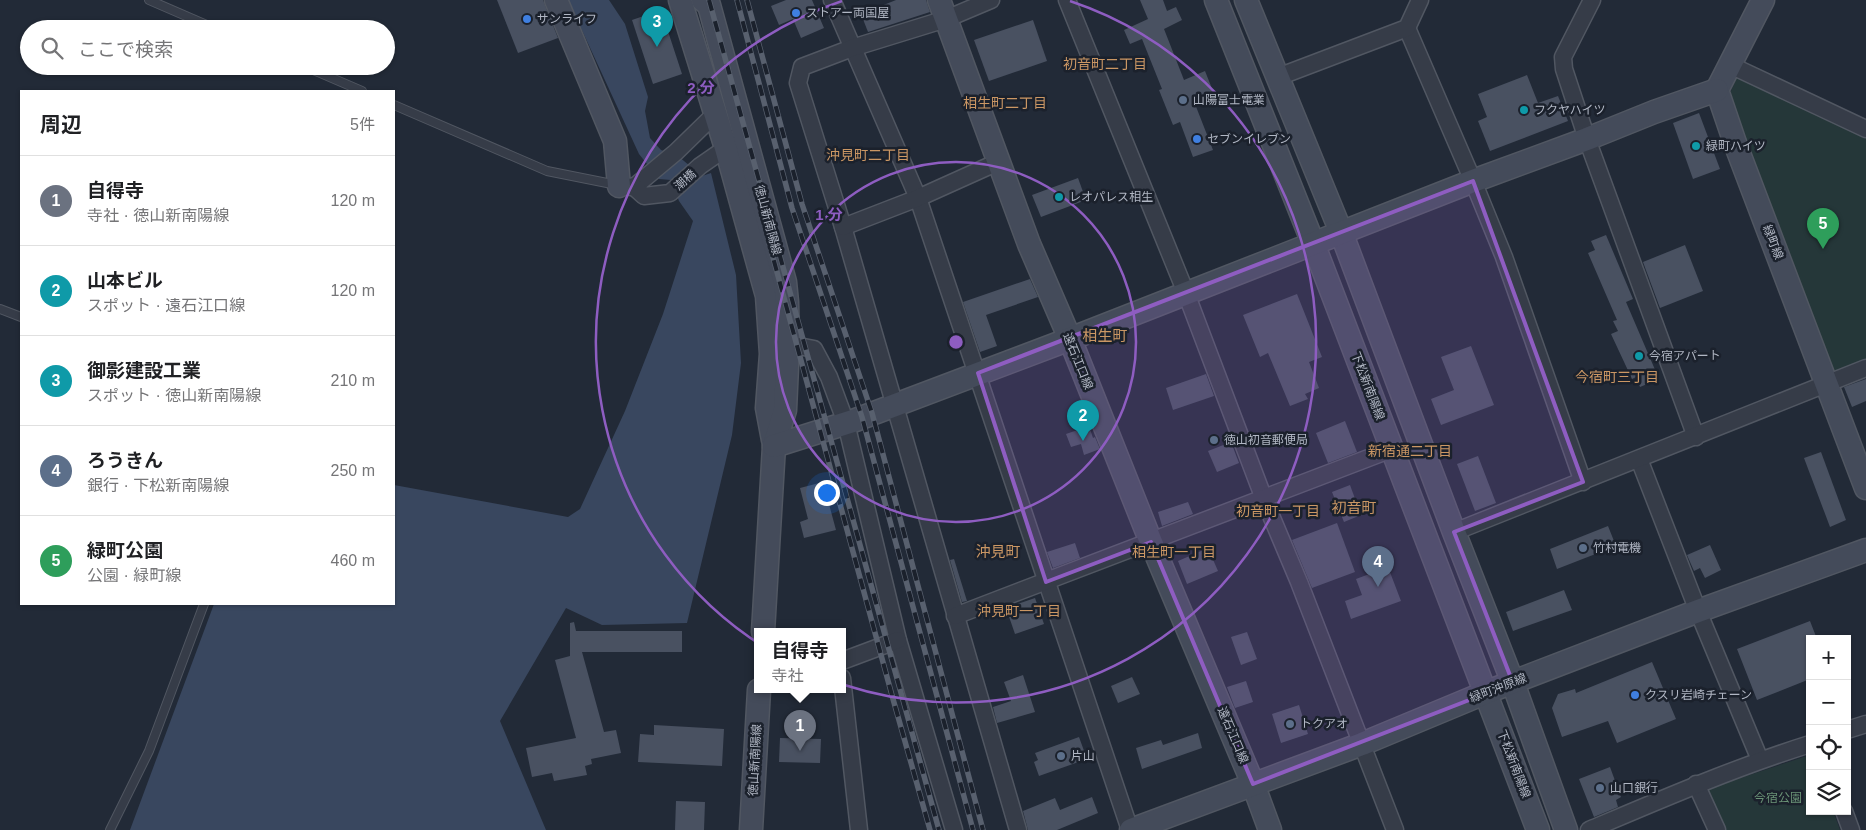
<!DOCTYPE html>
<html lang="ja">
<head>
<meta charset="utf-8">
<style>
  body { margin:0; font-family:Arial,"Noto Sans JP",sans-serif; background:#f2f2f2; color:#202124 }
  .controls { position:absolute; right:15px; bottom:15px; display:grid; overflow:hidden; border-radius:0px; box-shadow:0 1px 4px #0004 }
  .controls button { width:45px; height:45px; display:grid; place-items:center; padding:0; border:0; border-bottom:1px solid #e0e0e0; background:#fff; color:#202124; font:25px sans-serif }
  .you { position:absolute; left:826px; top:492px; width:18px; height:18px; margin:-12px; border:4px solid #fff; border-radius:50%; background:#1a73e8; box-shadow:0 0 0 8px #1a73e833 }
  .badge { display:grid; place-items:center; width:32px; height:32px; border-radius:50%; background:#d93025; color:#fff; font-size:16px; font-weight:700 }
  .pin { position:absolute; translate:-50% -41px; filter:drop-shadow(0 1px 2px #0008) }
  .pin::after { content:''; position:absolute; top:26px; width:18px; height:15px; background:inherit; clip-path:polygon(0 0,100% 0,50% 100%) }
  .popup { position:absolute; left:754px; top:628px; width:92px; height:65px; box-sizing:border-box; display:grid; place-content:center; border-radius:0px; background:#fff; filter:drop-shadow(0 1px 4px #0005); font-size:16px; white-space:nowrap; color:#757577 }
  .popup b { font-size:19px; color:#202124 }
  .popup::after { content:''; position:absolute; left:50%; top:100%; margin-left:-10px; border:10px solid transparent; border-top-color:#fff }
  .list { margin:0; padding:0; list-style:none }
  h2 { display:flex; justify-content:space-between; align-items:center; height:65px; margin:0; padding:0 20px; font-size:21px }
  h2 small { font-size:16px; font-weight:400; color:#757577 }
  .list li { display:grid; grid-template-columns:32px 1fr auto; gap:15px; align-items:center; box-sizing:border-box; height:90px; padding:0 20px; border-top:1px solid #e0e0e0 }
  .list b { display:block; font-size:19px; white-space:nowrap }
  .list p { margin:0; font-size:16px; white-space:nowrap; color:#757577 }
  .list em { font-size:16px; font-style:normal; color:#757577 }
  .icon { flex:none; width:28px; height:28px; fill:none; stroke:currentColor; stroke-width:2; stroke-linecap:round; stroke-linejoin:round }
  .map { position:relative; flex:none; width:1866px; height:830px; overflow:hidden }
  .search { position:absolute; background:#fff; box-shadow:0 1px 4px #0004; left:20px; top:20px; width:375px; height:55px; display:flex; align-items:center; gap:12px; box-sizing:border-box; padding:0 18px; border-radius:28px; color:#757577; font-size:19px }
  .panel { position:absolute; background:#fff; box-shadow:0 1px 4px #0004; left:20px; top:90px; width:375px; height:515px; border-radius:0px }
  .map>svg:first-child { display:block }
</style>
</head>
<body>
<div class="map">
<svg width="1866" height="830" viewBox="0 0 1866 830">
  <rect width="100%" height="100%" fill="#222a37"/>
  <!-- green -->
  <g fill="#253739">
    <polygon points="1738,75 1866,138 1866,361 1828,384 1729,109 1730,93"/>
    <polygon points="1810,755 1810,811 1833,811 1840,830 1725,830 1707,789"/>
  </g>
  <!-- water -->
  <polygon fill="#39475f" points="568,0 609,0 625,24 648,97 645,111 650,138 661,150 678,156 702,176 711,173 736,275 741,363 732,435 687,623 602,625 566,608 500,721 546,830 130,830 214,604 394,604 394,485 568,517 580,509 625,411 663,314 693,221 679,201 671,180 659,179 639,154"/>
  <!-- building -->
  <g fill="#495161">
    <polygon points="497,0 543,0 558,38 518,53"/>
    <polygon points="786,0 812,0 824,28 801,38 793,19 779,25 771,6"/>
    <polygon points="896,0 926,0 930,12 868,32 861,14"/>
    <polygon points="1140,0 1163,0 1167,11 1176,7 1182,20 1164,29 1184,80 1205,71 1215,96 1195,104 1213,150 1193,157 1180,122 1173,125 1159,90 1162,89 1142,39 1130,44 1124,30 1148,19"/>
    <polygon points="661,10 682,74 653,84 632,20"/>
    <polygon points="1033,20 1047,61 989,81 974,40"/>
    <polygon points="1527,75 1538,103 1558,96 1568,121 1490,151 1478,121 1487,117 1478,94"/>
    <polygon points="1699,113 1720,169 1693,179 1673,123"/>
    <polygon points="1078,178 1086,200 1041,217 1032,195"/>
    <polygon points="1606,235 1633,299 1626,302 1659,379 1640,387 1636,377 1632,379 1611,334 1618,331 1613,321 1617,320 1588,253 1595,250 1591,241"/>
    <polygon points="1685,245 1703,291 1660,308 1643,262"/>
    <polygon points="1030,279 1038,297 986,315 997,346 980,352 963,302"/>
    <polygon points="1297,294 1322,357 1309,362 1319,388 1305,394 1308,399 1290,406 1268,353 1260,357 1243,315"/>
    <polygon points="1471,346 1494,405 1441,425 1431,399 1454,390 1441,357"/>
    <polygon points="1206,374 1214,396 1173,410 1166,388"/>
    <polygon points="1866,379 1866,401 1852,407 1844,387"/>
    <polygon points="1345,421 1357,452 1328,463 1316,433"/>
    <polygon points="1089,426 1093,438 1095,437 1100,449 1084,455 1081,444 1071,447 1066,434"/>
    <polygon points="1231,442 1239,463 1217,472 1208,451"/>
    <polygon points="1821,452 1846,520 1830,527 1804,458"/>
    <polygon points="1478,456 1496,503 1475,511 1457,464"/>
    <polygon points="823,482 836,530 804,538 800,522 808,519 800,488"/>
    <polygon points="1350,485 1361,515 1344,522 1332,492"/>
    <polygon points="1188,502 1193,514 1162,526 1158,512"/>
    <polygon points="1337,523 1355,572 1312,588 1292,540"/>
    <polygon points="1608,526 1616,546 1557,569 1550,549"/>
    <polygon points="1075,543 1080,558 1053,568 1047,552"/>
    <polygon points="1710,545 1721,570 1705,578 1700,568 1694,571 1687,555"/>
    <polygon points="1208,548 1218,571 1187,584 1178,561"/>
    <polygon points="954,559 967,601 962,602 950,560"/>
    <polygon points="1388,567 1401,601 1351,619 1345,601 1362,595 1356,579"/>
    <polygon points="1564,590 1572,610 1513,631 1506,612"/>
    <polygon points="1035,598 1044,624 1015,634 1006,608"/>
    <polygon points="1810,621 1817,639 1810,639 1810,679 1757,700 1737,649"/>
    <polygon points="574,622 576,631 682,631 682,652 582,652 604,732 616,730 621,753 591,759 592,764 585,766 587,775 554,781 552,773 532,777 526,748 576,738 555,660 570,656 570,623"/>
    <polygon points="1247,632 1257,659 1241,665 1231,637"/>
    <polygon points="1652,662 1676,719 1617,743 1608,721 1562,737 1552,708 1558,694 1575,689 1576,693"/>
    <polygon points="1023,675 1035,712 997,723 993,707 1011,701 1004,682"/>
    <polygon points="1132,677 1140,694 1118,703 1111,686"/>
    <polygon points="1246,681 1253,702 1235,708 1227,687"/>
    <polygon points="1299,705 1308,734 1281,743 1272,714"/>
    <polygon points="654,725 724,729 722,766 638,762 640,734 654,735"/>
    <polygon points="1198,733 1202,748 1142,769 1136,748 1161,740 1163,745"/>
    <polygon points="1079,737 1087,759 1039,776 1034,762 1038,760 1035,753"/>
    <polygon points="780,738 821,739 820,763 779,762"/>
    <polygon points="1610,767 1621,797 1616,800 1618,807 1594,817 1579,779"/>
    <polygon points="1092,797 1098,813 1057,830 1028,830 1023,811 1055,798 1060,810"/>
    <polygon points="676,801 705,802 704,830 675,830"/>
  </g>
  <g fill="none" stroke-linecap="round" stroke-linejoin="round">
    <!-- lane casing -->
    <g stroke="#515762" stroke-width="10">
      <g id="lane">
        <polyline points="149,0 216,29"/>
        <polyline points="304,66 362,91"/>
        <polyline points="394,105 547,171 617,185"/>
        <polyline points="0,309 21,317"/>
        <polyline points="110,830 149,751 204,604"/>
      </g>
    </g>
    <!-- street casing -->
    <g stroke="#515762" stroke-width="19">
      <g id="street">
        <polyline points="832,0 918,198 1130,830"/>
        <polyline points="991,0 946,19 852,48 802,67 798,83 843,227 1018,830"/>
        <polyline points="1067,0 1186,293 1264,499 1299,582 1395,830"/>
        <polyline points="1592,0 1563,57 1564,69 1587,139 1696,437"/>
        <polyline points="1407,28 1473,181 1504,257 1583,482"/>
        <polyline points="1730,65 1866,129"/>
        <polyline points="1278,77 1407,28 1420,0"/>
        <polyline points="619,186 634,187 676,152 715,114"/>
        <polyline points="634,187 644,196 670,193 700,166 726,148"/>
        <polyline points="843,227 918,198 998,162"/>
        <polyline points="788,344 814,349 829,377 846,423 898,640 954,830"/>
        <polyline points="1639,459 1698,611 1760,760"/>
        <polyline points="1454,532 1866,368"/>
        <polyline points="955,616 1392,449"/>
        <polyline points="842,661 898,640"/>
        <polyline points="842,678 859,830"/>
        <polyline points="1847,730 1866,724"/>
        <polyline points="1696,784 1717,830"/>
        <polyline points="1844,811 1851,830"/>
        <path d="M1589 830C1662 799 1734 768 1810 744"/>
      </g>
    </g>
    <!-- secondary casing -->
    <g stroke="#515762" stroke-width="25">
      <g id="secondary">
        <polyline points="556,0 615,141 619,186"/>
        <polyline points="680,0 726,148 767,296 771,354 767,408 773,440"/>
        <polyline points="703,0 709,5 785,282 787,302 788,344 785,410 774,446 763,632"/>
        <polyline points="939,0 1029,244 1070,339 1151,542 1253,784 1270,830"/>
        <polyline points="1216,0 1313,243 1538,830"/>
        <polyline points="1246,0 1341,232 1454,532 1513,683 1566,830"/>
        <polyline points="1763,0 1717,90 1735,143 1866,488"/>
        <polyline points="774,446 853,421 1070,339 1473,181 1587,139 1654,112 1717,90"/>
        <polyline points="751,830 759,690"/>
        <polyline points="1131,830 1362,744 1487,692 1698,611 1866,550"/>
      </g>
    </g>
    <!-- lane -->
    <use href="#lane" stroke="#363c48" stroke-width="8"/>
    <!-- street -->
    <use href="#street" stroke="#363c48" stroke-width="16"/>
    <!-- secondary -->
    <use href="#secondary" stroke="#444b5a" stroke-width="22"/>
    <!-- rail casing -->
    <g stroke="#58606e" stroke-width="5.5">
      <g id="rail">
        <polyline points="709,0 939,830"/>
        <polyline points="737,0 792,208 862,417 973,830"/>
        <polyline points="747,0 802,204 872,413 983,830"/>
        <polyline points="768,239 893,699 930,830"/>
      </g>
    </g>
    <!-- rail -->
    <use href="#rail" stroke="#1b212c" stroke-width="4" stroke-dasharray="11" stroke-linecap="butt"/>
  </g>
  <!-- marked area -->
  <path fill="#8e5dc1" fill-opacity="0.2" stroke="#8e5dc1" stroke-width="4" stroke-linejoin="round" d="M1473 181 1583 482 1454 532 1513 683 1253 784 1151 542 1046 582 978 373Z"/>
  <!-- distance rings -->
  <g fill="none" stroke="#8e5dc1" stroke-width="2.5">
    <circle cx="956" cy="342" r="180"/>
    <path d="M1070 1A360 360 0 1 1 842 1"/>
  </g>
  <!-- markers -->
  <g fill="#3f7fe0" stroke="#1b212c" stroke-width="2">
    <circle cx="796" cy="13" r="5"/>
    <circle cx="527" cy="19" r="5"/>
    <circle cx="1197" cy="139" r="5"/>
    <circle cx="1635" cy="695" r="5"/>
  </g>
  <g fill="#5c6f8a" stroke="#1b212c" stroke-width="2">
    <circle cx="1183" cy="100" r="5"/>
    <circle cx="1214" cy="440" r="5"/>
    <circle cx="1583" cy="548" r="5"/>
    <circle cx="1290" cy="724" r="5"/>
    <circle cx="1061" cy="756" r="5"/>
    <circle cx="1600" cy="788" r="5"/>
  </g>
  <g fill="#0f9aa8" stroke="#1b212c" stroke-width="2">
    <circle cx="1524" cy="110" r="5"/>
    <circle cx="1696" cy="146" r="5"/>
    <circle cx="1059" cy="197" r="5"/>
    <circle cx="1639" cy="356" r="5"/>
  </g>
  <g text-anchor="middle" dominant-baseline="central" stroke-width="5" stroke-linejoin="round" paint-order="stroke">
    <!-- poi labels -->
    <g font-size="12" fill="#b1b7c4" stroke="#1b212c" text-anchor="start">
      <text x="806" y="13">ストアー両国屋</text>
      <text x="537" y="19">サンライフ</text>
      <text x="1193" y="100">山陽富士電業</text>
      <text x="1534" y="110">フクヤハイツ</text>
      <text x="1207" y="139">セブンイレブン</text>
      <text x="1706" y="146">緑町ハイツ</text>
      <text x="1069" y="197">レオパレス相生</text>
      <text x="1649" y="356">今宿アパート</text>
      <text x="1224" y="440">徳山初音郵便局</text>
      <text x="1593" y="548">竹村電機</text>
      <text x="1645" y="695">クスリ岩崎チェーン</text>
      <text x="1300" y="724">トクアオ</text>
      <text x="1071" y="756">片山</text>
      <text x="1610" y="788">山口銀行</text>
    </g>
    <!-- street labels -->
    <g font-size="12" fill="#b1b7c4" stroke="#1b212c">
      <text transform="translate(685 180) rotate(-42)">潮橋</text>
      <text transform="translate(768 220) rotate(75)">徳山新南陽線</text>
      <text transform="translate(1773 242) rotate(69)">緑町線</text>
      <text transform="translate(1078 361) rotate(68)">遠石江口線</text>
      <text transform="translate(1368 386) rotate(69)">下松新南陽線</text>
      <text transform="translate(1498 688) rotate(-21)">緑町沖原線</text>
      <text transform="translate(1233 735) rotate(67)">遠石江口線</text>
      <text transform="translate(755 760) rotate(-87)">徳山新南陽線</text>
      <text transform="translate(1514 764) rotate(69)">下松新南陽線</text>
    </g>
    <!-- park labels -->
    <g font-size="12" fill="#6a9376" stroke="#1b212c">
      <text x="1778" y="798">今宿公園</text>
    </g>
    <!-- neighbourhood labels -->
    <g font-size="14" fill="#cb9764" stroke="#1b212c">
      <text x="1105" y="64">初音町二丁目</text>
      <text x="1005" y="103">相生町二丁目</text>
      <text x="868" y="155">沖見町二丁目</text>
      <text x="1617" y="377">今宿町三丁目</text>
      <text x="1410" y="451">新宿通二丁目</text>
      <text x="1278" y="511">初音町一丁目</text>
      <text x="1174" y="552">相生町一丁目</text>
      <text x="1019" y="611">沖見町一丁目</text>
    </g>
    <!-- quarter labels -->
    <g font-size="15" fill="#cb9764" stroke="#1b212c">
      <text x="1105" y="335">相生町</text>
      <text x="1354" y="507">初音町</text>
      <text x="998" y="551">沖見町</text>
    </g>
  </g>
  <circle cx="956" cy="342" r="8" fill="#8e5dc1" stroke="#1b212c" stroke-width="2.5"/>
  <g font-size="15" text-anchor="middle" font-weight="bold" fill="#8e5dc1" stroke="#1b212c" stroke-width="5" stroke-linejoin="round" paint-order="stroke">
    <text x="701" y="93">2 分</text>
    <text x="829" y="220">1 分</text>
  </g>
</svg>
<div class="controls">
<button>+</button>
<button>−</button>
<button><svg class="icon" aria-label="locate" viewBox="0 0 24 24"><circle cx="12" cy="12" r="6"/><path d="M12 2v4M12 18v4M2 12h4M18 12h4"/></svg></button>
<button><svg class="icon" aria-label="layers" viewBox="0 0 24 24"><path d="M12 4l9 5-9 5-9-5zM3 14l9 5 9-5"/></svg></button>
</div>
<div class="you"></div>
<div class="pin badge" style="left:800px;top:751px;background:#6b7280">1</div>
<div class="popup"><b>自得寺</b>寺社</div>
<div class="pin badge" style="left:1083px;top:441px;background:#0f9aa8">2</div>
<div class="pin badge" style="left:657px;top:47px;background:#0f9aa8">3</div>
<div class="pin badge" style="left:1378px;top:587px;background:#5c6f8a">4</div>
<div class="pin badge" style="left:1823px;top:249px;background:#2e9e5b">5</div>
<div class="search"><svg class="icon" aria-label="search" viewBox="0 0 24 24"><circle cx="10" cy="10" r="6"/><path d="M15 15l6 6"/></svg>ここで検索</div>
<section class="panel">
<h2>周辺<small>5件</small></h2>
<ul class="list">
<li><span class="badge" style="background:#6b7280">1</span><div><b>自得寺</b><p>寺社 · 徳山新南陽線</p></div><em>120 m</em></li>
<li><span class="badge" style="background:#0f9aa8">2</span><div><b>山本ビル</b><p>スポット · 遠石江口線</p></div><em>120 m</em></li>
<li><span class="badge" style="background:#0f9aa8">3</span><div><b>御影建設工業</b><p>スポット · 徳山新南陽線</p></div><em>210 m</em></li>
<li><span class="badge" style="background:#5c6f8a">4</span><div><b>ろうきん</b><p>銀行 · 下松新南陽線</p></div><em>250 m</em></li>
<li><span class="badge" style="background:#2e9e5b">5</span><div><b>緑町公園</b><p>公園 · 緑町線</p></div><em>460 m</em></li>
</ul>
</section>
</div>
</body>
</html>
